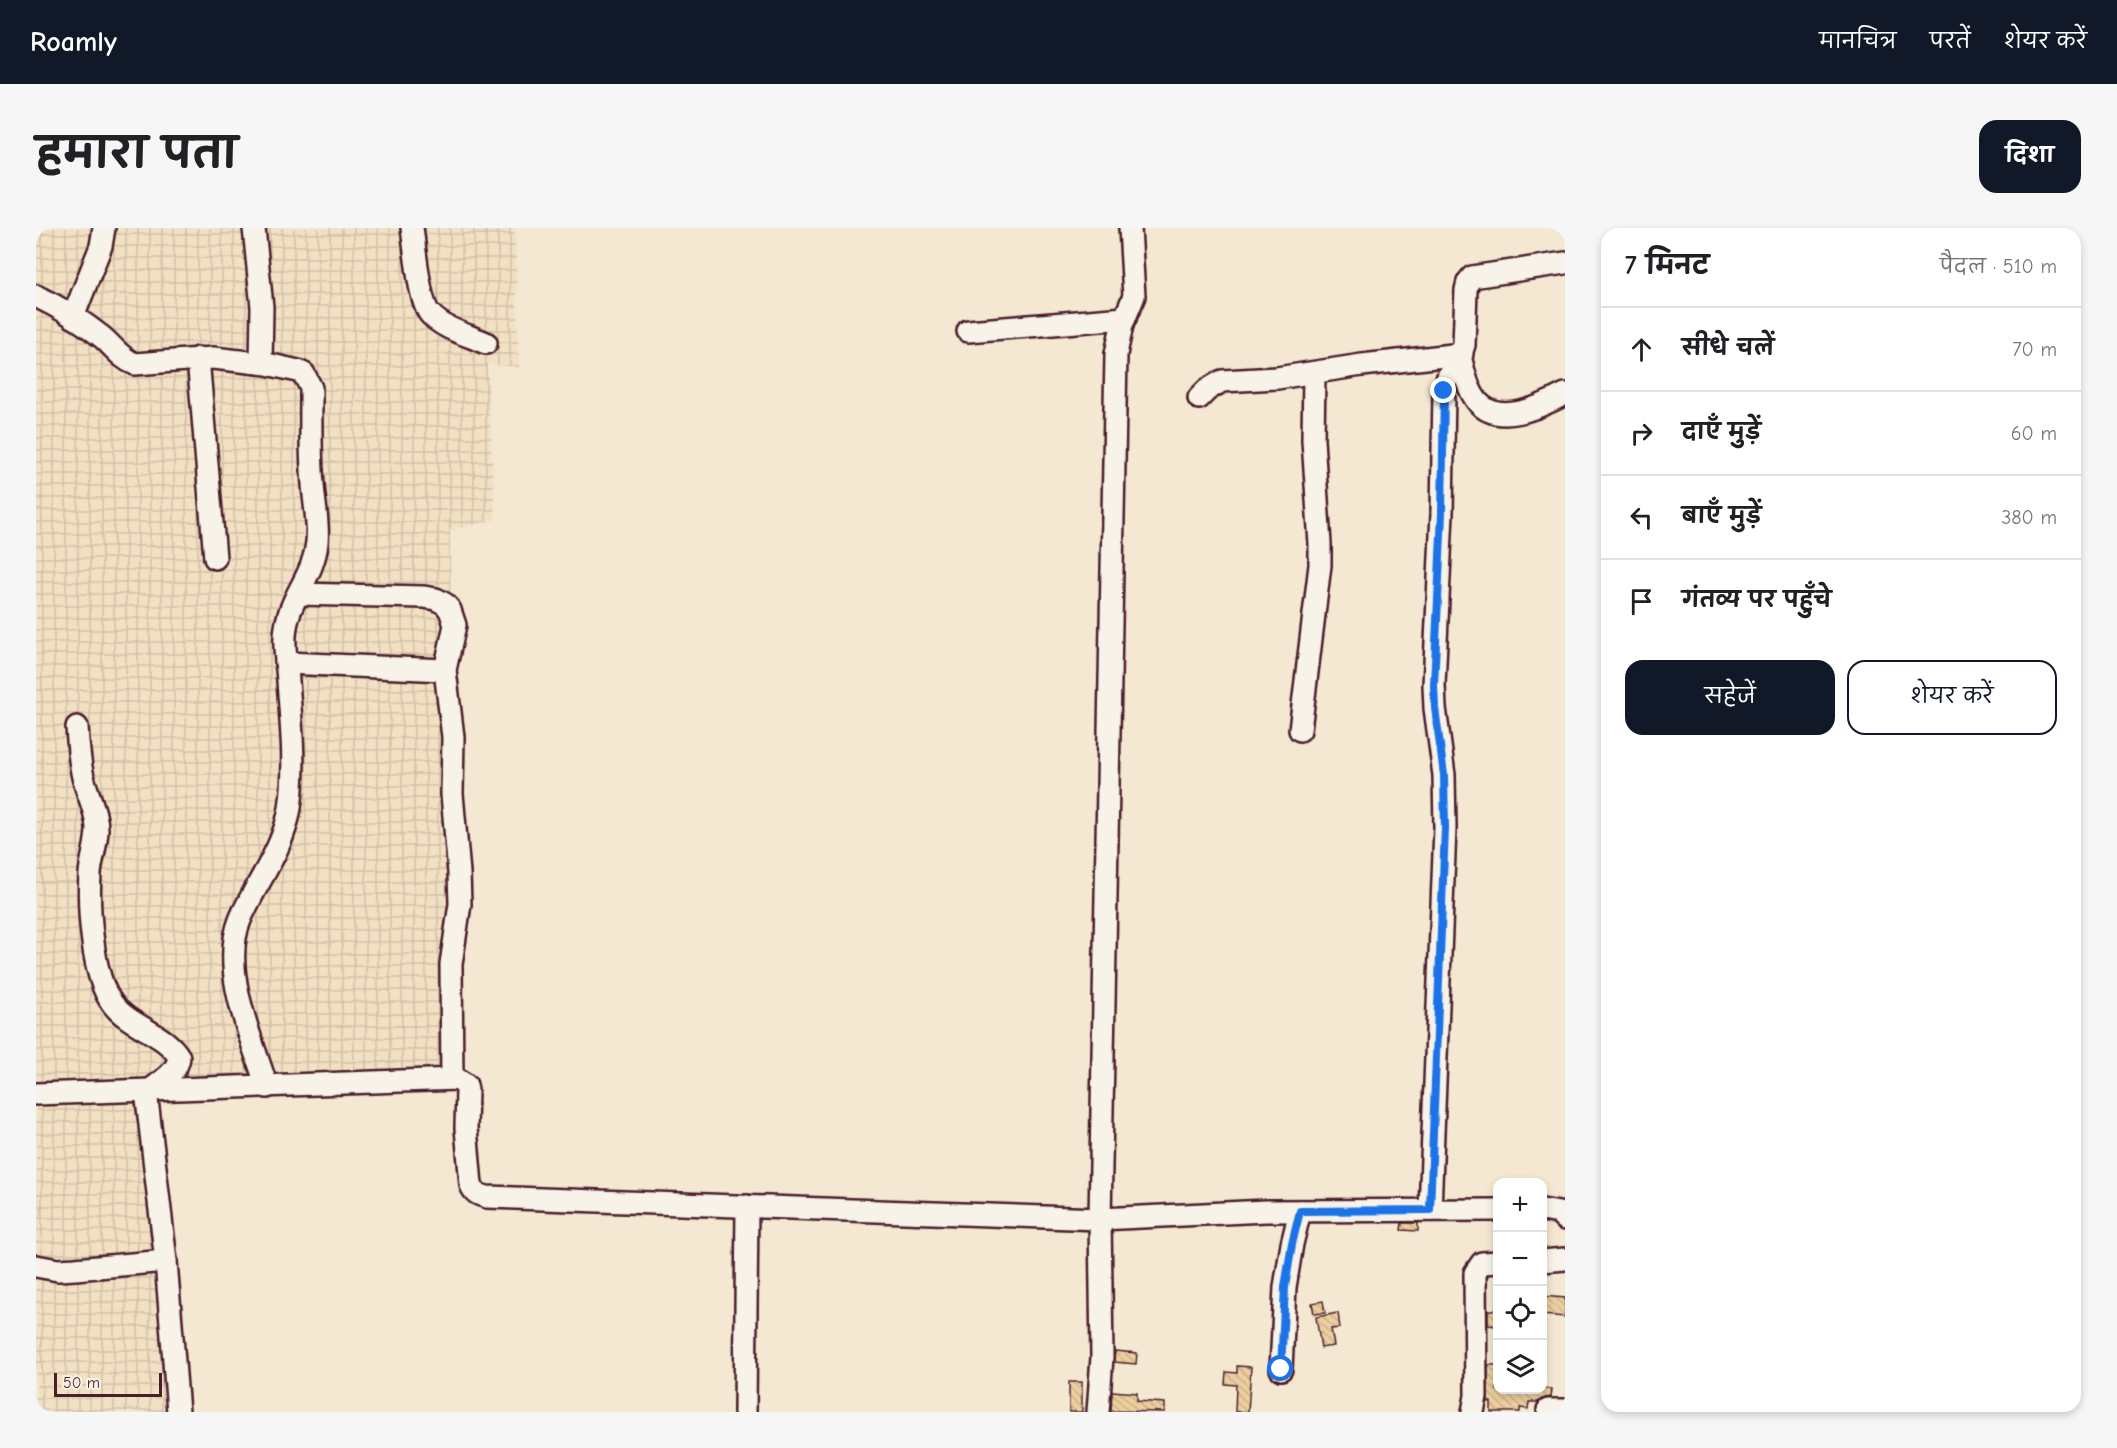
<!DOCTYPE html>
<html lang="hi">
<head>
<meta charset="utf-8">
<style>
  body { margin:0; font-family:"Comic Neue","Playpen Sans Deva",sans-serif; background:#f6f6f6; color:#202124 }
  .controls { position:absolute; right:18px; bottom:18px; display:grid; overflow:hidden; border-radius:12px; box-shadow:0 3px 9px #0003 }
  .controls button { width:54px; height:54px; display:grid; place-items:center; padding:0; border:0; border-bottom:2px solid #e0e0e0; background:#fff; color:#202124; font:30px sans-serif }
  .scale { position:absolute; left:18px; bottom:15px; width:108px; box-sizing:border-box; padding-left:6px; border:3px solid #4a1f2b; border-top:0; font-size:16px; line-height:21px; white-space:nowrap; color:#4a1f2b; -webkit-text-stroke:4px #f7f3e8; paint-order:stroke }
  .stop { position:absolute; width:18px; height:18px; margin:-14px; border:4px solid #1a73e8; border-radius:50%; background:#fff }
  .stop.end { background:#1a73e8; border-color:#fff; box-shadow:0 2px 6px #0008 }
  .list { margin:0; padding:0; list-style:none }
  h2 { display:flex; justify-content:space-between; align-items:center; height:78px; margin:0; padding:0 24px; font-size:26px }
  h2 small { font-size:20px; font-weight:400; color:#757577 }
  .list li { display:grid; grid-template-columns:39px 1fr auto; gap:18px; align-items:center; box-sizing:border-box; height:84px; padding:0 24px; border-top:2px solid #e0e0e0 }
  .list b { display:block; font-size:22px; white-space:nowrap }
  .list em { font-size:20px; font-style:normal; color:#757577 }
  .actions { display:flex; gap:12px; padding:18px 24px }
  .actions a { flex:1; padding:14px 0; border:2px solid #111827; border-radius:18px; text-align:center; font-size:21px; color:#111827 }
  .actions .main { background:#111827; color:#fff }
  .icon { flex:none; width:33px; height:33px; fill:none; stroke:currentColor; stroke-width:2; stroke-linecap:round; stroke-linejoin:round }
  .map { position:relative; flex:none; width:1529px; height:1184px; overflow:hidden; border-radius:18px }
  header { display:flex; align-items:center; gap:36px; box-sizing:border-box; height:84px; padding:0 30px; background:#111827; color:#fff }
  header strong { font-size:28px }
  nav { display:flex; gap:33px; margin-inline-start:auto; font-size:21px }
  .intro { display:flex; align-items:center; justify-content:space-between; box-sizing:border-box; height:144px; padding:0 36px }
  h1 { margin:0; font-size:42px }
  .button { padding:15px 27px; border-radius:18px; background:#111827; color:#fff; font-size:21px; font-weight:700 }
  main { display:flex; gap:36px; padding:0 36px }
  aside { flex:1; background:#fff; border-radius:18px; box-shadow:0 3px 9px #0003 }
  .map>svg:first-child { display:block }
</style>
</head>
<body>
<header>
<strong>Roamly</strong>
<nav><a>मानचित्र</a><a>परतें</a><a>शेयर करें</a></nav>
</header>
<div class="intro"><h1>हमारा पता</h1><a class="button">दिशा</a></div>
<main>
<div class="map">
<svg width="1529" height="1184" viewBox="0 0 1529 1184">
  <defs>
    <pattern id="industrial-grid" width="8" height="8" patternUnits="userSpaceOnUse" patternTransform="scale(1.5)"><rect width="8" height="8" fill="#f2e0c3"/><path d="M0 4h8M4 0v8" fill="none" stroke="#d1c0a8"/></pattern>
    <pattern id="building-back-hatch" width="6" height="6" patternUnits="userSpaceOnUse" patternTransform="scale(1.5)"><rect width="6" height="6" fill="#eccf9f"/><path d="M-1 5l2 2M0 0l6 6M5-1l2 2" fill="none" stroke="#ccb189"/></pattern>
  </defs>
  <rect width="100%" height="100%" fill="#f4e8d2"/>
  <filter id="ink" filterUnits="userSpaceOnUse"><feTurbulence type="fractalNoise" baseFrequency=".0167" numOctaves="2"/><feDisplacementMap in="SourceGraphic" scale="12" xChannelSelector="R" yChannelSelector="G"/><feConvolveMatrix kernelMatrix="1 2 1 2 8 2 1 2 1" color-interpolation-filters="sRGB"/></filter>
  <g filter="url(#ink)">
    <!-- industrial -->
    <polygon fill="url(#industrial-grid)" points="0,0 479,0 483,139 451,136 459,292 414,302 418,854 123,865 146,1184 0,1184"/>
    <!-- building -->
    <g fill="url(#building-back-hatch)" stroke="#4a1f2b" stroke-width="1.5">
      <polygon points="1366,995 1382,995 1382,1003 1365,1002"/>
      <polygon points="1506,1068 1529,1070 1529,1089 1506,1087"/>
      <polygon points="1287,1073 1289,1085 1278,1086 1276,1075"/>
      <polygon points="1452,1082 1461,1082 1461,1098 1452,1097"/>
      <polygon points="1302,1085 1304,1100 1295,1101 1298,1118 1285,1120 1280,1089"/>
      <polygon points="1079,1123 1101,1125 1100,1136 1078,1134"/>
      <polygon points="1452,1137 1461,1137 1461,1162 1485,1163 1485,1161 1516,1161 1515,1169 1506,1171 1502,1174 1493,1174 1492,1181 1484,1180 1484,1184 1455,1184 1455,1174 1452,1174"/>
      <polygon points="1201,1138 1215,1139 1212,1184 1199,1184 1200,1157 1189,1156 1190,1144 1201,1145"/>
      <rect x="1033" y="1154" width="13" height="30"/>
      <polygon points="1076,1163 1101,1165 1101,1173 1129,1175 1129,1184 1075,1183"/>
    </g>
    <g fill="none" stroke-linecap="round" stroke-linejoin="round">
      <!-- minor casing -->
      <g stroke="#4a1f2b" stroke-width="26">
        <g id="minor">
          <polyline points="218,0 226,79 225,135"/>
          <path d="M376 0C379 19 383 76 395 87 408 101 432 107 450 115"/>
          <path d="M0 68C23 79 46 93 66 109 77 118 85 131 99 136L177 130 231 136 262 143 268 146 275 160C275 192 274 224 277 256 278 275 283 295 281 314 278 350 251 370 249 408 248 423 251 438 252 453 255 494 260 539 254 580 247 623 220 654 204 692 184 742 216 811 231 859"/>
          <polyline points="37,89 65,18 68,0"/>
          <polyline points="932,103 1089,90"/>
          <path d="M1424 128C1428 143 1431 160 1441 173 1462 200 1506 178 1529 166"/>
          <polyline points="162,130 179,330"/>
          <polyline points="1163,170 1171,162 1186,153 1241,150 1326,137 1426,126"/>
          <polyline points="262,366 388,369 400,371 409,376 414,382 419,397 409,442 417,509 416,566 423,645 424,676 415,736 416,851"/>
          <polyline points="250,435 409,442"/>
          <path d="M41 499C42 516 43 532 47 549 51 566 61 583 61 601 61 616 55 632 54 646 52 679 56 748 76 775 93 799 128 804 143 829 142 844 124 854 113 863"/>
          <polyline points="1264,502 1284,337 1284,316 1277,212 1278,145"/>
          <polyline points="110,863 130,1033 142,1184"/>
          <path d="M0 866 421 851 430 857 431 862 430 900 435 957C438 965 443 967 451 969L1064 991 1230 983 1462 982"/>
          <path d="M1394 982 1409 600 1408 547 1399 480 1398 457 1406 285 1408 163C1411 141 1423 135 1428 117L1430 62 1432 54 1436 49 1529 35"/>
          <polyline points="1506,982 1523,985 1529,991"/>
          <polyline points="1506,1033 1529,1031"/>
          <polyline points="0,1038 22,1042 39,1041 130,1033"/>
          <polyline points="1245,1141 1249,1059 1256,1016 1264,983"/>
          <polyline points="1512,1182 1529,1182"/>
          <polyline points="709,1184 711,978"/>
          <polyline points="1062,1184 1066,1129 1064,991 1080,126 1086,97 1098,68 1094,0"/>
          <polyline points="1437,1184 1440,1168 1439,1045 1446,1035 1462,1034"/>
        </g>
      </g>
      <!-- minor -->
      <use href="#minor" stroke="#f7f3e8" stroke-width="21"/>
    </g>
  </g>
  <g fill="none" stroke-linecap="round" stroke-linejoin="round" filter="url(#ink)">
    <!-- route -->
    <polyline stroke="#1a73e8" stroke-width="8" points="1245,1141 1249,1059 1256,1016 1264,983 1394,982 1409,600 1408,547 1399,480 1398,457 1406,285 1408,163"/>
  </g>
</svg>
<div class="controls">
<button>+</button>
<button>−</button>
<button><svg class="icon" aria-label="locate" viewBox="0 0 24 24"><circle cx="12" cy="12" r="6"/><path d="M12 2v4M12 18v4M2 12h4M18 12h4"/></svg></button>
<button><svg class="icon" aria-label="layers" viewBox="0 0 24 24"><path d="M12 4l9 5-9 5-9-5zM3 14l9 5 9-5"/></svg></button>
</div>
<div class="scale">50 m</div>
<div class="stop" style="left:1245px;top:1141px"></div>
<div class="stop end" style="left:1408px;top:163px"></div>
</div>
<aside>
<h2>7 मिनट<small>पैदल · 510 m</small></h2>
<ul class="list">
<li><svg class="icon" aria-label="ahead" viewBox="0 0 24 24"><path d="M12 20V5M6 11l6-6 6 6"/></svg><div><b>सीधे चलें</b></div><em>70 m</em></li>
<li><svg class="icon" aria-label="right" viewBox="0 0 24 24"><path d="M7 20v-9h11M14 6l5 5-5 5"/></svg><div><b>दाएँ मुड़ें</b></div><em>60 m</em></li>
<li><svg class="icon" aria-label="left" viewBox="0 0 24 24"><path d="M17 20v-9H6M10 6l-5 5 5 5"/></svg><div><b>बाएँ मुड़ें</b></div><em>380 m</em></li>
<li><svg class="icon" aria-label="arrive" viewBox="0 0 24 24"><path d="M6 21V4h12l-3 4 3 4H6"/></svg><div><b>गंतव्य पर पहुँचे</b></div></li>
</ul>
<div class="actions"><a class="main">सहेजें</a><a>शेयर करें</a></div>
</aside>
</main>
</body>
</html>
